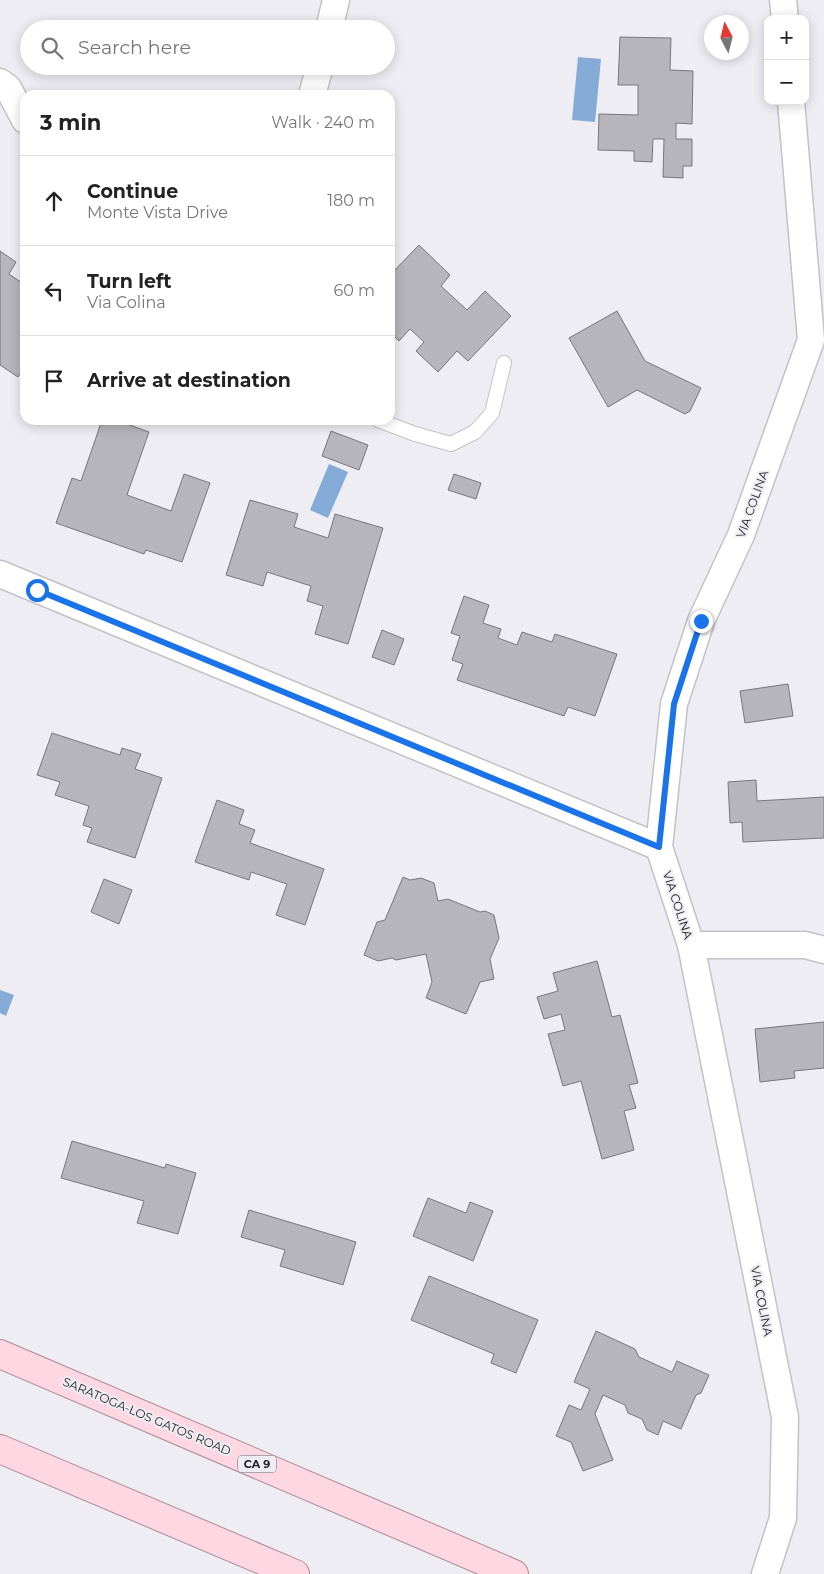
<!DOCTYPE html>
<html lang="en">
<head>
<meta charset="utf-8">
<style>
  body { margin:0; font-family:Montserrat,sans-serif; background:#f6f6f6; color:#222 }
  .controls { position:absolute; right:15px; top:15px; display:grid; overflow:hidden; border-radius:10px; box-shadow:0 2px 12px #0003 }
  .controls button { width:45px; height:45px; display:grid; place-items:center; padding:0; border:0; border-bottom:1px solid #e0e0e0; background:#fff; color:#222; font:25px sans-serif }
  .compass { position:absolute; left:704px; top:15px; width:45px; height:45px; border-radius:50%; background:#fff; box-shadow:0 2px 12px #0003; rotate:353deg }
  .stop { position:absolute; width:15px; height:15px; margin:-11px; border:4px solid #1a73e8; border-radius:50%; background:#fff }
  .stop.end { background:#1a73e8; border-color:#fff; box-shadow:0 1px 5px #0008 }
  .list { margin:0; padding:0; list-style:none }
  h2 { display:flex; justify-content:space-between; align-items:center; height:65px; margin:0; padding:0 20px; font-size:21px }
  h2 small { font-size:16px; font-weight:400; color:#767676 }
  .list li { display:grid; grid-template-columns:32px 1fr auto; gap:15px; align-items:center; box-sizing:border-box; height:90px; padding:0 20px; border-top:1px solid #e0e0e0 }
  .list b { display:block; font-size:19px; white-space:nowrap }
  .list p { margin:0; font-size:16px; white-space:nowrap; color:#767676 }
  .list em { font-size:16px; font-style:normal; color:#767676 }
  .icon { flex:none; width:28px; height:28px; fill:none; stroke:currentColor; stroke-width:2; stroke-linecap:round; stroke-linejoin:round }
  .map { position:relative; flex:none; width:824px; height:1574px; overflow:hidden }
  .search { position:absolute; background:#fff; box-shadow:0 2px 12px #0003; left:20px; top:20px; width:375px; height:55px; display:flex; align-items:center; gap:12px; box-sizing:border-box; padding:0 18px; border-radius:28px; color:#767676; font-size:19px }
  .panel { position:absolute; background:#fff; box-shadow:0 2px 12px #0003; left:20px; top:90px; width:375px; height:335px; border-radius:15px }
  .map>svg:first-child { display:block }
</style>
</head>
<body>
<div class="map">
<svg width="824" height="1574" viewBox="0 0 824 1574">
  <rect width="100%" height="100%" fill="#eeedf4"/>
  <!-- water -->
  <g fill="#83abd6">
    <polygon points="578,57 601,59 595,122 572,120"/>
    <polygon points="329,464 348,472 328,518 310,510"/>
    <polygon points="0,990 14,995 6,1016 0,1013"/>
  </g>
  <!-- building -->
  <g fill="#b6b5bc" stroke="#77767c">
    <polygon points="620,37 671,38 670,70 693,71 692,124 676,123 676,139 692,139 692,166 683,166 683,178 663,177 664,139 653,139 652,162 634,161 634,151 598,150 599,114 638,115 638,85 618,85"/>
    <polygon points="419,245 450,275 441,286 467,310 485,291 511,316 468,361 457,351 438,372 416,351 424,342 410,329 399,341 390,332 390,275"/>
    <polygon points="0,251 16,262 9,274 25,285 25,367 18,377 0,365"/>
    <polygon points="617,311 645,361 701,388 690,411 685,414 637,390 608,407 569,338"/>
    <polygon points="102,420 116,420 149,432 127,495 171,511 184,474 210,483 182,562 146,550 144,554 56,523 72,478 81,481"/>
    <polygon points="331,431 368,445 359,470 322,456"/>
    <polygon points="454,474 481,483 476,499 448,490"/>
    <polygon points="250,500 298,514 294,527 328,538 335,514 383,528 348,644 315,634 323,606 307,601 311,586 267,572 263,586 226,575"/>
    <polygon points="464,596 489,605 483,623 501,629 498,638 517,645 522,632 552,642 555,634 617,654 595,716 568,707 564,716 457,680 463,664 452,660 460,636 451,633"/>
    <polygon points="382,630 404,639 394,665 372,657"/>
    <polygon points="788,684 793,716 745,723 740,691"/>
    <polygon points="52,733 120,755 122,748 141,754 135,769 162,778 135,858 87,842 92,828 83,825 89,806 55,795 60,782 37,775"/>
    <polygon points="756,780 757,801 824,797 824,838 743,842 742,822 730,823 728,782"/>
    <polygon points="217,800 244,810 239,824 255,830 250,843 324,869 305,925 276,915 287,884 251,872 249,880 195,862"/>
    <polygon points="403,877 410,880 421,878 434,883 438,901 448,899 480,912 485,911 494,915 499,938 490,959 494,979 480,982 466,1014 426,998 432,982 426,954 396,960 392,958 378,961 364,955 377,922 385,920"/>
    <polygon points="104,879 132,890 119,924 91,912"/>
    <polygon points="597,961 612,1017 620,1015 638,1083 629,1085 636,1108 624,1111 634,1150 602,1159 581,1081 563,1086 548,1034 565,1030 561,1014 544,1019 537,997 558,991 553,973"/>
    <polygon points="824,1022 824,1068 794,1071 795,1078 760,1082 755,1029"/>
    <polygon points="72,1141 165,1168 166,1164 196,1173 178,1234 137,1223 144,1201 61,1178"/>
    <polygon points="428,1198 466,1213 470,1202 493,1211 473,1261 413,1236"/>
    <polygon points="249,1210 356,1242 343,1285 280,1266 285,1250 241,1237"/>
    <polygon points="429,1276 538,1320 516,1373 491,1363 494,1354 411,1320"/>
    <polygon points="596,1331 635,1349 639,1357 672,1372 677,1361 709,1375 701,1393 696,1395 681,1429 663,1421 658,1435 647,1430 642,1419 628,1413 625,1405 603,1395 595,1414 613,1460 583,1471 571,1442 556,1436 569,1405 581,1410 590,1389 574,1382"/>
  </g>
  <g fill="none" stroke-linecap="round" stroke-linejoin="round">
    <!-- lane casing -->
    <g stroke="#c2c2c8" stroke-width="16">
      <polyline id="lane" points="378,420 415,434 451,444 475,432 492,413 504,363"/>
    </g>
    <!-- street casing -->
    <g stroke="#c2c2c8" stroke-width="29">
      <g id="street">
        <polyline points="783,0 785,19"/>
        <polyline points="329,29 336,0"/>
        <polyline points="0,82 8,88 25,120"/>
        <polyline points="312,95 320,66"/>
        <polyline points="0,574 659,847"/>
        <polyline points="691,945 805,945 824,950"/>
        <polyline points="765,1574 783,1518 785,1417 691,945 659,847 674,704 701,621 741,535 811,340 791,101"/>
      </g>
    </g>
    <!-- primary casing -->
    <g stroke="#af8793" stroke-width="30">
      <g id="primary">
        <polyline points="0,1354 514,1574"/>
        <polyline points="0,1449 295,1574"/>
      </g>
    </g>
    <!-- lane -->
    <use href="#lane" stroke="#fff" stroke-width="14"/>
    <!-- street -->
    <use href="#street" stroke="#fff" stroke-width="26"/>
    <!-- primary -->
    <use href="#primary" stroke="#fdd8e2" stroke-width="28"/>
  </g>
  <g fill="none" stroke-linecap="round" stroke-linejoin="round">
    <!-- route -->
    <polyline stroke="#1a73e8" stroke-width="6" points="37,590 659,847 674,704 701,621"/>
  </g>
  <g text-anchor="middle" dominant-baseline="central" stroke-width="4" stroke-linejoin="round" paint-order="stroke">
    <!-- shield labels -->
    <rect fill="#eeedf4" stroke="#5e5e62" stroke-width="1" x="238" y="1455.5" width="38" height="17" rx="4"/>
    <g font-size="11" font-weight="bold" fill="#212123">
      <text x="257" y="1464">CA 9</text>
    </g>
    <!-- street labels -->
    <g font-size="12" fill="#212123" stroke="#eeedf4">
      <text transform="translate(752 504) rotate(-70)">VIA COLINA</text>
      <text transform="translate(678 905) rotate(72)">VIA COLINA</text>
      <text transform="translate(762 1301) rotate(79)">VIA COLINA</text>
      <text transform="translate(147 1416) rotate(23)">SARATOGA-LOS GATOS ROAD</text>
    </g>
  </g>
</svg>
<div class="controls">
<button>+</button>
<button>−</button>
</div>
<svg class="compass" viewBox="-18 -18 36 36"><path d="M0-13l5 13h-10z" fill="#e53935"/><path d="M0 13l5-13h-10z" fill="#767676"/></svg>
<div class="stop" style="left:37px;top:590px"></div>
<div class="stop end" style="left:701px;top:621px"></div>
<div class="search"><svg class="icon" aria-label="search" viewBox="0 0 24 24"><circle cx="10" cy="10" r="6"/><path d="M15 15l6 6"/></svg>Search here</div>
<section class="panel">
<h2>3 min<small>Walk · 240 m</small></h2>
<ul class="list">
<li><svg class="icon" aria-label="ahead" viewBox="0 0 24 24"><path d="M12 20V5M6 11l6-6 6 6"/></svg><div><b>Continue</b><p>Monte Vista Drive</p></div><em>180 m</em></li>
<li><svg class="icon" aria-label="left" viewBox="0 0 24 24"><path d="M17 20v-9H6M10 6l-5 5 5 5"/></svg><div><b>Turn left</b><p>Via Colina</p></div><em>60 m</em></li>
<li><svg class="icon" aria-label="arrive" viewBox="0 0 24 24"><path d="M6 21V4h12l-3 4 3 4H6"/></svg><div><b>Arrive at destination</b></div></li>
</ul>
</section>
</div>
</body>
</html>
